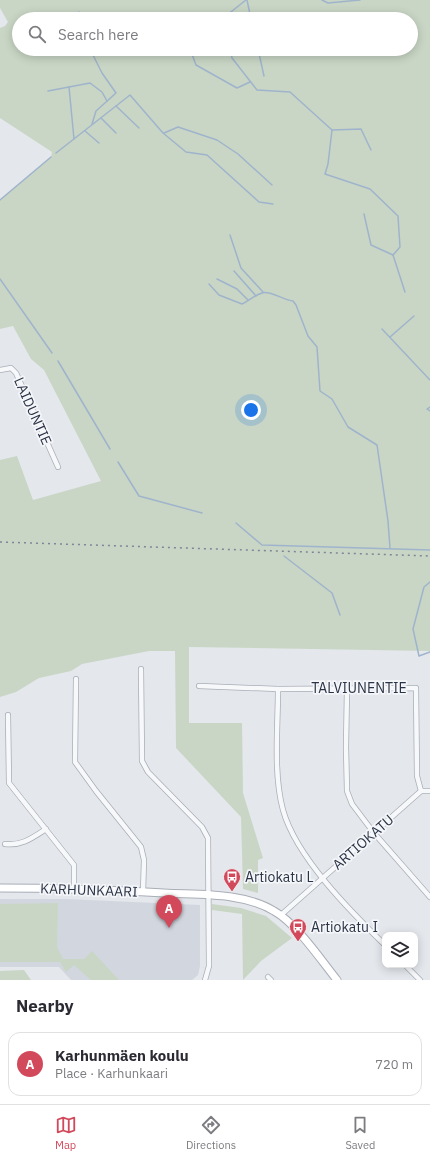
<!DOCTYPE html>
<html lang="en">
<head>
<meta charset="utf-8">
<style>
  body { margin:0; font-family:"IBM Plex Sans",sans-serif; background:#f2f2f3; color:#2b2b33 }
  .controls { position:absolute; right:12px; bottom:12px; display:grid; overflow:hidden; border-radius:8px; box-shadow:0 2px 10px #0003 }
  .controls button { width:36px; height:36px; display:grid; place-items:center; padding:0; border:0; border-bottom:1px solid #e1e1e2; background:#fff; color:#2b2b33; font:20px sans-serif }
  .you { position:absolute; left:251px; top:410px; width:14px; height:14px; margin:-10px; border:3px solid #fff; border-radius:50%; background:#1a73e8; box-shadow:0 0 0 6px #1a73e833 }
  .badge { display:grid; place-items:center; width:26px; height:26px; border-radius:50%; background:#d1495b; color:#fff; font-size:13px; font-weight:700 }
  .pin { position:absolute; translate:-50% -33px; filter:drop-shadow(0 1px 2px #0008) }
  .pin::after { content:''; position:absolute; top:21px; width:14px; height:12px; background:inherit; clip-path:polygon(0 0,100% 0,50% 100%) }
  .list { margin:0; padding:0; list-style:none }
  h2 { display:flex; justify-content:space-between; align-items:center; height:52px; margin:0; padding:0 16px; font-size:17px }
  h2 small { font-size:13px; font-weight:400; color:#7c7c81 }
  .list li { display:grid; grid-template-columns:26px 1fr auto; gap:12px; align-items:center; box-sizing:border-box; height:64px; margin:0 8px 8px; padding:0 8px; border:1px solid #e1e1e2; border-radius:12px }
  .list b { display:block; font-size:15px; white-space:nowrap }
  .list p { margin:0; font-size:13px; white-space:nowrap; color:#7c7c81 }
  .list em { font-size:13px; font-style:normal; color:#7c7c81 }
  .icon { flex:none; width:22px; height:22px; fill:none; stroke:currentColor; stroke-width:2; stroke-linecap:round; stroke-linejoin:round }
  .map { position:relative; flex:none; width:430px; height:980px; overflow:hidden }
  .search { position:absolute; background:#fff; box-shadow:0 2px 10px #0003; left:12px; right:12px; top:12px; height:44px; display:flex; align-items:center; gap:10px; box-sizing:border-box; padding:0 14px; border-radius:22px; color:#7c7c81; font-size:15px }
  .sheet { height:124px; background:#fff }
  nav { display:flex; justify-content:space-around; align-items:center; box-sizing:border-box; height:56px; border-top:1px solid #e1e1e2; background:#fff; font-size:11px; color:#7c7c81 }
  nav a { display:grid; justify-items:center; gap:2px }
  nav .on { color:#d1495b }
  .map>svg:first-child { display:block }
</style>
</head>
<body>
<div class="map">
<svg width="430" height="980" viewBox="0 0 430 980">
  <rect width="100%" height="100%" fill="#e4e7ec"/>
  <!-- built -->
  <polygon fill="#d2d6de" points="0,899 66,899 200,905 200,966 198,975 192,980 71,980 59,967 0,967"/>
  <!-- green -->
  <g fill="#c9d6c5" fill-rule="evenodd">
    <path d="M0 0H430V651L189 647V723H242L243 793 263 858 258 860V893L243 889 241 817 176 748 175 651H149L82 664 71 671 39 678 16 692 0 697V460L17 456 33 500 101 481 44 370 31 359 13 326 0 329V200L51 157 52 152 0 118V28L5 26 8 22 0 8ZM19 19H411V49H19Z"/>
    <polygon points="58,903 57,947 63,959 84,959 92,951 119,980 91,980 74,965 66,972 60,962 0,962 0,904"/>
    <polygon points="212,904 241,908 266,916 292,938 261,961 243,980 242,914 212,910"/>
    <polygon points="24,970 31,980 0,980 0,971"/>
  </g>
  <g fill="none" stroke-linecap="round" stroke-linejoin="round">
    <!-- stream -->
    <g stroke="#9fb4cc" stroke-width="1.5">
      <polyline points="247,0 251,19"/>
      <polyline points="322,0 328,3 360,0"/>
      <polyline points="79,12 83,19"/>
      <polyline points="222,19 246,0"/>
      <polyline points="90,49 102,73 116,93 96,111 92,124"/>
      <polyline points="190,49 196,65 237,88 250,82"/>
      <polyline points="230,49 232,58 257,90 290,92 332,130 361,129 371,150"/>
      <polyline points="258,49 264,76"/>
      <polyline points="69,87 74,139"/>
      <polyline points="48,91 90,83 102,92 107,101"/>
      <polyline points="116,106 139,128"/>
      <polyline points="101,118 116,133"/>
      <polyline points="332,130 328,164 325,174 370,189 398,216 400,247 393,255"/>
      <polyline points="85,131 99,143"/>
      <polyline points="164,133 178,127 217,140 238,154 272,185"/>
      <polyline points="56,153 130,95 163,133 186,152 207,155 259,202 273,204"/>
      <polyline points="0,200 51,157"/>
      <polyline points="364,214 371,245 393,255 405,292"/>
      <polyline points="230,235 241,268 263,292"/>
      <polyline points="234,271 256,296"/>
      <polyline points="0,279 52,353"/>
      <polyline points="217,279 237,289 248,300"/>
      <path d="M209 284 219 295 242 304C248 301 255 295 262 293 269 290 284 300 293 301L296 305 308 336 317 347 320 391 332 399 348 427 377 445 388 521 390 548"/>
      <polyline points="382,329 430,380"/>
      <polyline points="390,337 414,316"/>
      <polyline points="58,361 110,449"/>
      <polyline points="430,407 427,409 430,411"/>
      <polyline points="118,462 139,496 202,513"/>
      <polyline points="236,523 262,545 430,550"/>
      <polyline points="284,556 332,593 340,615"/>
      <polyline points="430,582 424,587 413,629 419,656 430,652"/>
    </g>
    <!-- street casing -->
    <g stroke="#a9aeb7" stroke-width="6">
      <g id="street">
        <polyline points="0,370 11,368 16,373 58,467"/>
        <polyline points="141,669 142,761 148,772 202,827 208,838 209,966 205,980"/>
        <polyline points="76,679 75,762 96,791 141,847 144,860 143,892"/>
        <polyline points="199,686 278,689 416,688 417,776 421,791"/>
        <path d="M278 689C278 727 273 773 283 810 296 857 351 912 385 945"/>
        <polyline points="347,689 346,747 347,791 352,804 374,833 430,897"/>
        <polyline points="8,715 9,783 74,865 74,888"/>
        <path d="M5 844C22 846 32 838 46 829"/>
        <polyline points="281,915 421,791 430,791"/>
        <polyline points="405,965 420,980"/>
        <polyline points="268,977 271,980"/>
      </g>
    </g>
    <!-- secondary casing -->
    <g stroke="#a9aeb7" stroke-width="9">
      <path id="secondary" d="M0 888C55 888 109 890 164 893 199 895 243 892 274 911 296 923 321 960 337 980"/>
    </g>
    <!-- street -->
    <use href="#street" stroke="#f7f8fa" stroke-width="4.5"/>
    <!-- secondary -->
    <use href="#secondary" stroke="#fff" stroke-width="7"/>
    <!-- rail -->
    <polyline stroke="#7d8696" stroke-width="1.5" stroke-dasharray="2 4" stroke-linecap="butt" points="0,542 430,556"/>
  </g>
  <!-- icons -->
  <defs>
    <g id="bus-pin" transform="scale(0.9)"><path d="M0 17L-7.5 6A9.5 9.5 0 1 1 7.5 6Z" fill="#d1495b" stroke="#f4f6f9"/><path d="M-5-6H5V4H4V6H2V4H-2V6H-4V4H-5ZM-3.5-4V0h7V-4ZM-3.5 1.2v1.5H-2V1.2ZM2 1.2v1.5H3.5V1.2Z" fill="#fff"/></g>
  </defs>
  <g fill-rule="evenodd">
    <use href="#bus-pin" x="232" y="877"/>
    <use href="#bus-pin" x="298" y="927"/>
  </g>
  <g text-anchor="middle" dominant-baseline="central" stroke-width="3.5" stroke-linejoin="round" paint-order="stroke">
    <!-- street labels -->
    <g font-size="14" fill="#2b3445" stroke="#f4f6f9">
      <text transform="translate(33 411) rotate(66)">LAIDUNTIE</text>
      <text x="359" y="688">TALVIUNENTIE</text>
      <text transform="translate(363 842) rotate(-41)">ARTIOKATU</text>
      <text transform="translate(89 890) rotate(2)">KARHUNKAARI</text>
    </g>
    <!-- poi labels -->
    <g font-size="14" fill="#2b3445" stroke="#f4f6f9" text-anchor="start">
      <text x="245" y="877">Artiokatu L</text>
      <text x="311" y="927">Artiokatu I</text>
    </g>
  </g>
</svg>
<div class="controls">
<button><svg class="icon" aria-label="layers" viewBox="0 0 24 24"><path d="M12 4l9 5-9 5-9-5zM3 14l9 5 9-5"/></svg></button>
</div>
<div class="you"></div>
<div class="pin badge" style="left:169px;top:928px">A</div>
<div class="search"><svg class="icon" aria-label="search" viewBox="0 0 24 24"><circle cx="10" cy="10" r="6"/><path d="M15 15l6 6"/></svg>Search here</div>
</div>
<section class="sheet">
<h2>Nearby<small></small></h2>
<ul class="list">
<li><span class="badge">A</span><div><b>Karhunmäen koulu</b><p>Place · Karhunkaari</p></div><em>720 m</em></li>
</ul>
</section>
<nav>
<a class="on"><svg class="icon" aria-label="map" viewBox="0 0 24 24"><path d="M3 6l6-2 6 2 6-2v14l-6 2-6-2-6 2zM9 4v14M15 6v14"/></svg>Map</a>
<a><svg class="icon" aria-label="directions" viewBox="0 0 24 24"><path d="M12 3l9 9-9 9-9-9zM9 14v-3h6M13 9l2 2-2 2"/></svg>Directions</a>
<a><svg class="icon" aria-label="saved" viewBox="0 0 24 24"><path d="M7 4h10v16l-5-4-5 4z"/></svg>Saved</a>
</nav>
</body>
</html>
